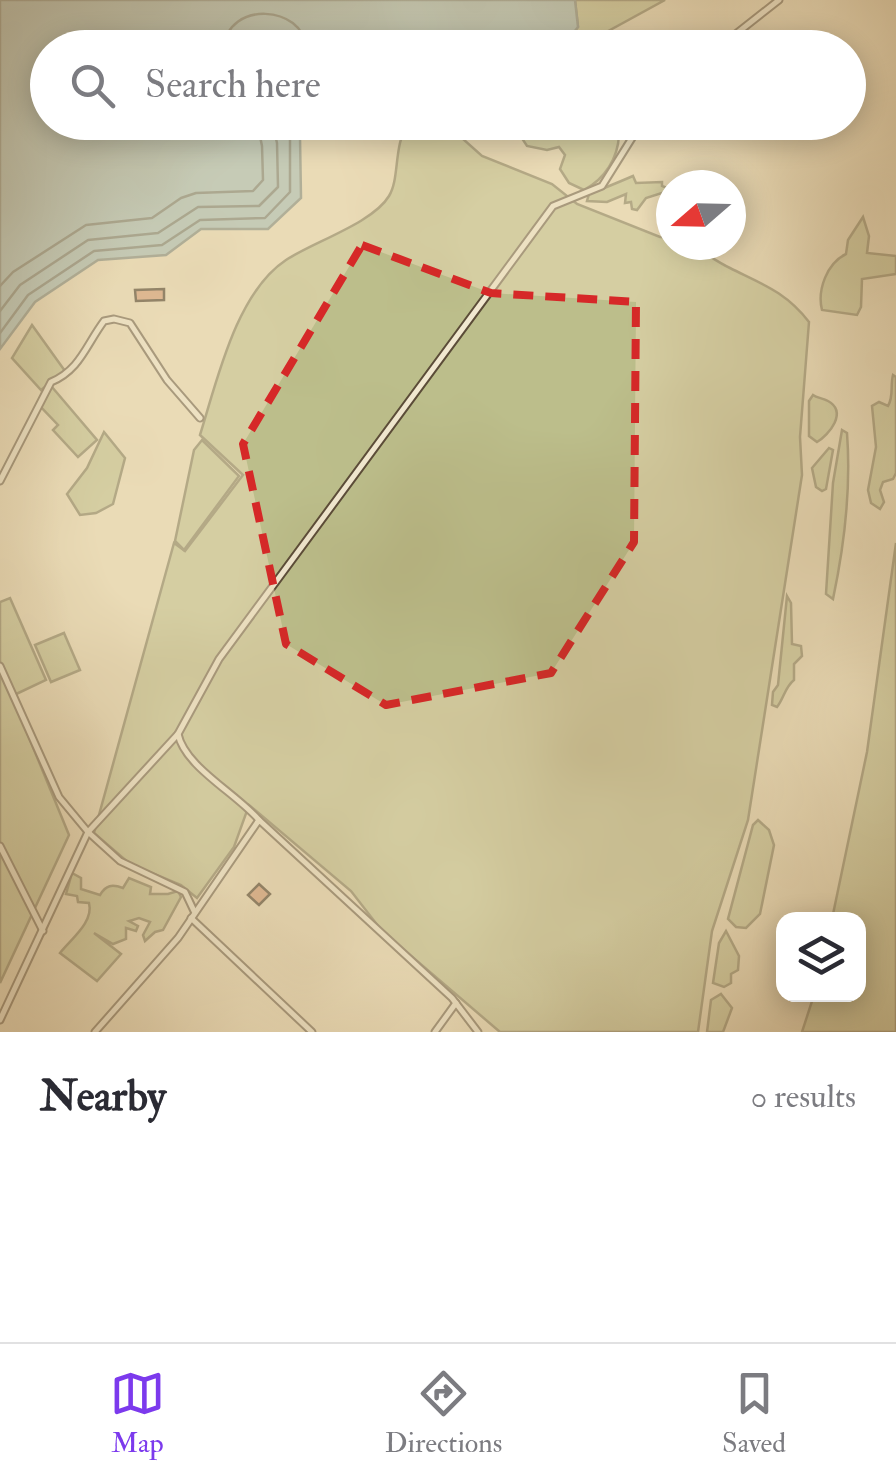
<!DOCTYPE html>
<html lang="en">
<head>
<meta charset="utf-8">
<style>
  body { margin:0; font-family:"IM FELL Double Pica",serif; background:#f2f2f3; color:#2b2b33 }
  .controls { position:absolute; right:30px; bottom:30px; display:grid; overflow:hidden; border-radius:20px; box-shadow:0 5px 25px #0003 }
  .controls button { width:90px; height:90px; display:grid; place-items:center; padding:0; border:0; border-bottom:2px solid #e1e1e2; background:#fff; color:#2b2b33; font:50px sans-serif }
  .compass { position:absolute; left:656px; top:170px; width:90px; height:90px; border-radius:50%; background:#fff; box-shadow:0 5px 25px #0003; rotate:250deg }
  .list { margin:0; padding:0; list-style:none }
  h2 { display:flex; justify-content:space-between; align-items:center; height:130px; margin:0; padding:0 40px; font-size:42px }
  h2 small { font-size:32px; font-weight:400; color:#7c7c81 }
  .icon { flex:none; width:55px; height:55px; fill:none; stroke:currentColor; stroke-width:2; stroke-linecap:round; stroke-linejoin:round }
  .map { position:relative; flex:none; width:896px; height:1032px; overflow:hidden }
  .search { position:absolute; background:#fff; box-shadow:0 5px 25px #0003; left:30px; right:30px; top:30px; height:110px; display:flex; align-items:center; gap:25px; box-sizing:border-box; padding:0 35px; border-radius:55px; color:#7c7c81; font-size:38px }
  .sheet { height:310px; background:#fff }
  nav { display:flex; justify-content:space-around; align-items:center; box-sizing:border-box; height:140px; border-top:2px solid #e1e1e2; background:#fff; font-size:28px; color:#7c7c81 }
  nav a { display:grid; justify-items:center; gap:5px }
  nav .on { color:#7c3aed }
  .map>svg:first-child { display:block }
</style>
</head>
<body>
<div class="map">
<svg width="896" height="1032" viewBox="0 0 896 1032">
  <rect width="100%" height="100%" fill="#eadbb7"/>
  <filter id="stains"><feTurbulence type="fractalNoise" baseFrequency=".002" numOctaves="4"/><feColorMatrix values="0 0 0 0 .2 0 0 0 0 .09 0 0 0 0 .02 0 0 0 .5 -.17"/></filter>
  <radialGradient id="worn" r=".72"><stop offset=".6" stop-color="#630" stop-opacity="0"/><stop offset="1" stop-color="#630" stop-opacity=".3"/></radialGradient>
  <!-- green -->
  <g fill="#bcbe8b" stroke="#746e4c" stroke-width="2.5">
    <polygon points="575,0 665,0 579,47 550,48 567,41 578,27"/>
    <path d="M408 123H436L453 130 482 156 552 184 577 204 660 237 671 238V245C703 245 703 255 730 268 762 284 786 292 809 322L800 437 802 475 748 820 712 931 698 1032H500L382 931 351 891 249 805 234 847 197 898 181 885 130 864 94 833 174 543 185 551 243 475 200 435C217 381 236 293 286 260 313 242 373 223 389 196 400 178 393 147 408 123Z"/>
    <path d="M497 123H559L581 136 607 128 619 135C618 158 605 179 584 190L569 183 560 169 565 155 559 147 547 150 527 146 516 129Z"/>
    <path d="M633 176 636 183 662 182V186L667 188 665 192 646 198 637 210 632 209 631 202 625 203 626 194 607 202 587 201 589 194C605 188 619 182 633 176Z"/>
    <path d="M863 217 869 236 867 253 896 256V274L862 279 861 307 857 315 822 310C817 290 827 263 846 254L848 240Z"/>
    <polygon points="32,325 65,371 41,390 12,358"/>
    <path d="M893 375 896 377V473L893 479 883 482 880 490 884 502 880 509 871 503 868 490 876 447 872 406 879 402 888 406C894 396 890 386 893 375Z"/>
    <polygon points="52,387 97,440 78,457 53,430 58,425 40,406"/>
    <path d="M813 395C817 398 823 398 828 401 848 412 829 435 817 442L809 436V401Z"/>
    <path d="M842 430 847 433C851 486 844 547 833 599L826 594 833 483Z"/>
    <polygon points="104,432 125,458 113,504 96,513 80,515 67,494 87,468"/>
    <polygon points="202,440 239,476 184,550 175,541 194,450"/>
    <polygon points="829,448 833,450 826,489 822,491 816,487 812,468"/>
    <polygon points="896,543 896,1032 802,1032 814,995 858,994 858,919 832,919 867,752"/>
    <path d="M787 596 791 603 792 644 801 646 802 656 794 664V680C785 687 784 698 777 707L772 705 773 692 778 685Z"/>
    <polygon points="10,598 46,680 12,696 69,835 0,983 0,602"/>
    <polygon points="64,633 80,670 51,682 35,645"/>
    <polygon points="758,820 769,830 774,845 760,914 746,928 736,927 728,919 753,825"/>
    <path d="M72 873 81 878V889L100 895C106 885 112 884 123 888L129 878 151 887 150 894H168L178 891 181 897 163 930 155 932 145 941 143 935 150 922 139 918 129 921 138 926 136 931 126 928V939L113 944 94 933 121 954 97 981 60 953C71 939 94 922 89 903L78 902 77 896 66 894Z"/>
    <polygon points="726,931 739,956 738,970 731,974 731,983 724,987 713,983 719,943"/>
    <polygon points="721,994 732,1008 723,1032 707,1032 711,1000"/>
  </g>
  <!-- water -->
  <polygon fill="#9bb9b7" stroke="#6e7b73" stroke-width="2.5" points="0,0 575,0 578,27 567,41 550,48 298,48 256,34 243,47 48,48 48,122 293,123 300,137 301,198 268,229 201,229 166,255 98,260 35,302 0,349"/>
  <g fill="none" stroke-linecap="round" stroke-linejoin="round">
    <!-- shore -->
    <g stroke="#636b62" stroke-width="2.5">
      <path d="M224 48C227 0 304 5 306 48"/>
      <polyline points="0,286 13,272 86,225 152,218 181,198 196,193 253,191 263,180 262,146 257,122"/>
      <polyline points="0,311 20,285 88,240 158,233 198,207 259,206 278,187 277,143 272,122"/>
      <polyline points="0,333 28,295 94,251 162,245 200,220 265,218 290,192 290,140 285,122"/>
    </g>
  </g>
  <!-- building -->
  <g fill="#d08e67" stroke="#2b1d0d" stroke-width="2.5">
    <polygon points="164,289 164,300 136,301 135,290"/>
    <polygon points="259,884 270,894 259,905 248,895"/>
  </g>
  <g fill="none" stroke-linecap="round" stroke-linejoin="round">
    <!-- service casing -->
    <g stroke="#5b4c38" stroke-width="9">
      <g id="service">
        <polyline points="718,48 779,0"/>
        <path d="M0 481 51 382C80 370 86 345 104 321L114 319 130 323 167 380 200 418"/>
        <polyline points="0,666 59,797 88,832 120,861 185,892 194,911"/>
        <path d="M178 734C185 767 236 793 259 820"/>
        <polyline points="0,846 43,931"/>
        <polyline points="191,918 312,1032"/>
        <polyline points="0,1020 88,832 178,734 219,659 553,206 602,186 642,122"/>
        <polyline points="95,1032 178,938 259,820 452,998 478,1032"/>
        <polyline points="435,1032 456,1003"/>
      </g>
    </g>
    <!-- service -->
    <use href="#service" stroke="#f1e8d0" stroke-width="5"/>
  </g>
  <!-- marked area -->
  <path d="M0 0H896V1032H0ZM362 245 491 293 636 302 634 542 551 673 386 705 286 644 243 444Z" fill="#eadbb7" fill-opacity=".55" fill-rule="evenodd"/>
  <path fill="none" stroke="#d62828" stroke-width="8" stroke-dasharray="20 12" stroke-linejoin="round" d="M362 245 491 293 636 302 634 542 551 673 386 705 286 644 243 444Z"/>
  <rect width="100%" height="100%" filter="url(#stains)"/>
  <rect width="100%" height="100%" fill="url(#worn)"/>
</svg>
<div class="controls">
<button><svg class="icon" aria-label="layers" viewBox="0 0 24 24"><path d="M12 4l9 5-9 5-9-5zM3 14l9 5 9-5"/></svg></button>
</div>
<svg class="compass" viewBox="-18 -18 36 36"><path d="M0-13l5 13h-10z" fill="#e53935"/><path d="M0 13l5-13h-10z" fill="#7c7c81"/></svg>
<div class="search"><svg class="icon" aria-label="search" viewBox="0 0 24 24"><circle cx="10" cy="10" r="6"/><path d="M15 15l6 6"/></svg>Search here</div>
</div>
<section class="sheet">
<h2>Nearby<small>0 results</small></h2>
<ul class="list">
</ul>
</section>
<nav>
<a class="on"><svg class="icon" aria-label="map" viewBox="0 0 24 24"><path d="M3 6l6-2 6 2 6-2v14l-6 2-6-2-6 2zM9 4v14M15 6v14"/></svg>Map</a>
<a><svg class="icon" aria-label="directions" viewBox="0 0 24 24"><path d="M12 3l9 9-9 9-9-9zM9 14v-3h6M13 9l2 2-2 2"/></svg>Directions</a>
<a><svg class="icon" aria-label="saved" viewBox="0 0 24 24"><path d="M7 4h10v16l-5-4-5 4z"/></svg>Saved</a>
</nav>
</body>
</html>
